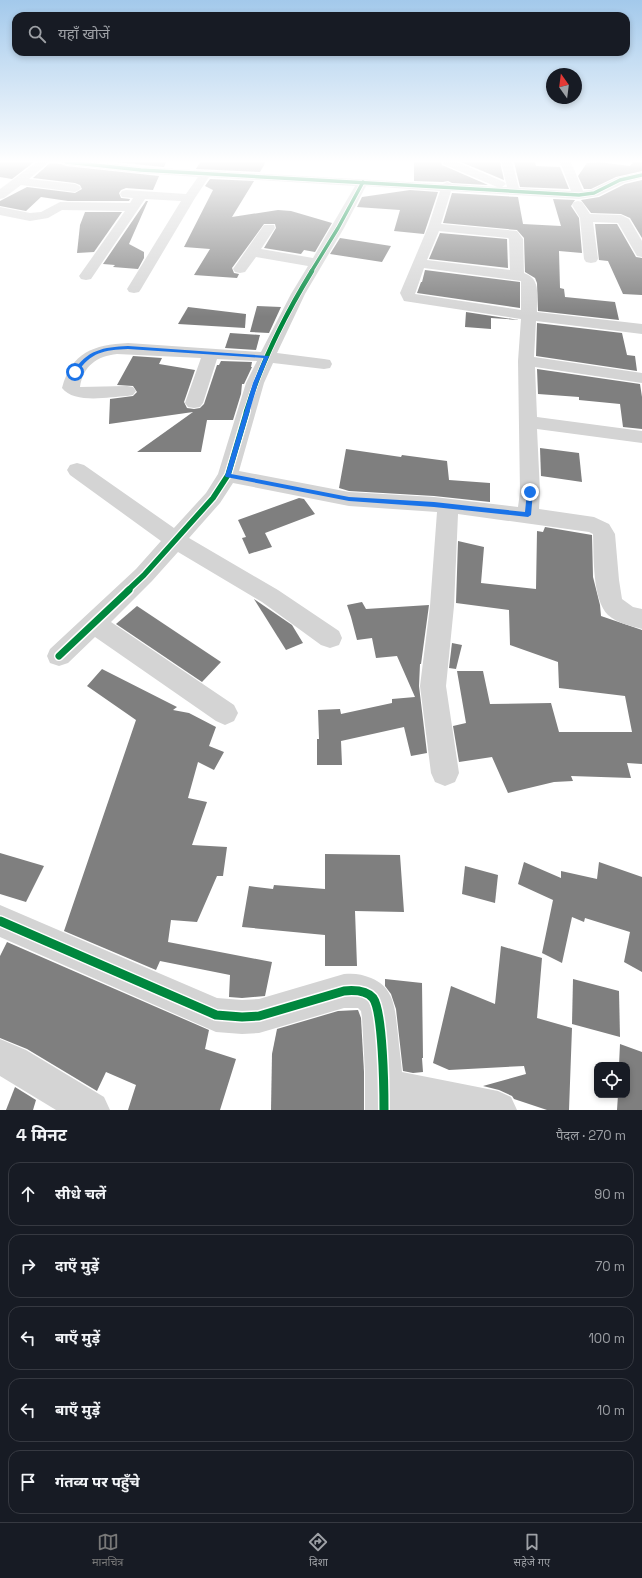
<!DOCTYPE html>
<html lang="hi">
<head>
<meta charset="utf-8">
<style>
  body { margin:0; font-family:"Space Grotesk","Noto Sans Devanagari",sans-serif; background:#20242c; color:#f1f3f6 }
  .controls { position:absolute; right:12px; bottom:12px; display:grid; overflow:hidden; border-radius:8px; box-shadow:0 2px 6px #0003 }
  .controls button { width:36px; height:36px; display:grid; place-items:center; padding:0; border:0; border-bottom:1px solid #363941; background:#171b24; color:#f1f3f6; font:20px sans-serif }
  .compass { position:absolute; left:546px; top:68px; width:36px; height:36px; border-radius:50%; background:#171b24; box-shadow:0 2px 6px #0003; rotate:346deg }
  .stop { position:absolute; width:12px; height:12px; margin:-9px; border:3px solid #1a73e8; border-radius:50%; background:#fff }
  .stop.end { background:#1a73e8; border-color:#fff; box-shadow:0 1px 4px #0008 }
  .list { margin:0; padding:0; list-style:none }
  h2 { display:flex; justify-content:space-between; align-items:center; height:52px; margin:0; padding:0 16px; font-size:17px }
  h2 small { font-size:13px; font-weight:400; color:#9ea1a6 }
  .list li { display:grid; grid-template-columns:26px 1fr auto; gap:12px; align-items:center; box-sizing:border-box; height:64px; margin:0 8px 8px; padding:0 8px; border:1px solid #363941; border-radius:12px }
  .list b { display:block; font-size:15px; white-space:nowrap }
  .list em { font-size:13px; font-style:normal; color:#9ea1a6 }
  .icon { flex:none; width:22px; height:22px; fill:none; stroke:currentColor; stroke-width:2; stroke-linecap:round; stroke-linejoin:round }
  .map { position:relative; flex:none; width:642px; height:1110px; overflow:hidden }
  .search { position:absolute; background:#171b24; box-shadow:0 2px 6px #0003; left:12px; right:12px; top:12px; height:44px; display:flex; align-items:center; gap:10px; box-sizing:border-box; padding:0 14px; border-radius:12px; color:#9ea1a6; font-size:15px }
  .sheet { height:412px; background:#171b24 }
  nav { display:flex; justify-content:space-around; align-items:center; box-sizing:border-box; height:56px; border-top:1px solid #363941; background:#171b24; font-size:11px; color:#9ea1a6 }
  nav a { display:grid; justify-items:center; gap:2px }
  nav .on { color:#787878 }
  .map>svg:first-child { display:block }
</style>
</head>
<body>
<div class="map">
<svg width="642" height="1110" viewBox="0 0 642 1110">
  <rect width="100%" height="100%" fill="#fff"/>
  <!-- building -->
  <g fill="#7f7f7f">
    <polygon points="0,162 34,162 12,179 0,177"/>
    <polygon points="115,162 166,162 164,167"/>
    <polygon points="200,162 266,162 260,172 196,169"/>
    <polygon points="414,162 441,162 442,165 488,185 452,183 448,181 443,182 414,181"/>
    <polygon points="461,162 500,162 504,180"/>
    <polygon points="514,162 535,162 536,166 560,167 569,189 520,187"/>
    <polygon points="599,162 630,166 633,162 642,162 642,171 616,177 591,189 584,189 578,176 587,163"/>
    <polygon points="50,163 61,164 66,166 159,176 153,190 126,188 121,190 119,193 121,198 130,199 129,201 68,201 41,197 26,211 0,206 0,201 27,187 75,193 82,189 80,185 75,183 33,178"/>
    <polygon points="210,179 254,181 232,217 278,210 291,211 332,223 315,252 304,250 301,254 264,248 276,228 275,224 264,224 232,268 234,273 239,274 237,278 194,275 210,249 184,247 213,190 205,186"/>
    <polygon points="642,180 642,238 630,218 621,214 591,213 581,200 599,197 625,184"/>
    <polygon points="410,190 438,192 424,234 394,231 400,210 357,207 362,197"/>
    <polygon points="452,193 518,197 523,224 561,226 553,199 575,200 571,206 579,218 582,253 559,251 560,288 564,289 565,297 615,302 619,320 538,311 537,283 535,278 525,272 524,238 517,230 443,223"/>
    <polygon points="146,201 148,201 129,244 144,252 144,258 138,269 113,267 115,265 103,264"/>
    <polygon points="85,212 122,212 94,252 77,253 80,225"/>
    <polygon points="595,224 617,224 636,257 642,258 642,295 623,294 608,261 599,260"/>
    <polygon points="440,233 507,239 508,268 429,259"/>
    <polygon points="340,238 391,246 382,262 330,254"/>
    <polygon points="425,270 520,282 520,308 417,293 421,282 422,282"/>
    <polygon points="257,306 281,307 269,333 250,332"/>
    <polygon points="188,307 246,314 245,328 178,324"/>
    <polygon points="466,312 519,320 491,318 491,329 465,327"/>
    <polygon points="537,323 622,333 627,355 635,356 637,371 536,356"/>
    <polygon points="230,333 260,335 256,350 225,348"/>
    <polygon points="133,356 162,358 159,364 195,370 184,402 187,408 194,409 200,408 204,404 217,365 219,365 221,361 252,362 251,367 252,367 244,384 242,384 241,394 233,420 207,420 201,452 137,452 193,412 109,424 110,399 133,396 137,392 133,386 117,385"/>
    <polygon points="537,369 640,384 642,397 642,429 623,427 620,404 579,400 579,397 538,394"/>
    <polygon points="540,448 579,453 582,482 541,476"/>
    <polygon points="346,449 401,457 402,455 447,461 449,480 490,483 490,502 434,496 349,491 339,488"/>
    <polygon points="299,498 304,499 315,514 265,533 272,547 249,554 242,538 246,537 238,520"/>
    <polygon points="545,527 592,535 593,577 600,605 601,616 642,630 642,764 627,763 631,778 571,776 573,781 554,782 508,793 492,757 459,762 453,726 466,723 457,671 483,671 490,704 551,703 559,732 632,732 625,696 559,688 558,662 510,645 509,610 456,603 458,541 484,547 481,583 536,589 537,531 543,532"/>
    <polygon points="254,599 292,625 303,643 286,650"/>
    <polygon points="362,602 366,609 429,605 421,664 420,664 419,686 427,753 411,756 404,727 341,741 342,765 317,765 317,739 319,739 318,710 340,709 341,714 392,703 392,699 415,697 397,656 376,658 372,638 357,640 351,617 347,605"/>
    <polygon points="137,606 221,662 202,682 116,624"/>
    <polygon points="452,643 462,645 456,669 449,668"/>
    <polygon points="102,669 177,707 173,710 189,713 216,727 209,746 224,752 214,770 198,762 188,798 207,802 192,845 227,847 223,876 217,876 197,922 171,920 168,942 272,962 265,996 242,998 229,997 230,975 160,961 156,970 64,931 136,720 87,686"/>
    <polygon points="0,853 44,866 26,902 0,894"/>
    <polygon points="325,854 400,855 404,912 355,911 357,966 325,966 325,935 242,927 249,886 273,889 274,885 325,889"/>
    <polygon points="524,862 561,878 561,871 597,879 599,862 642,877 642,972 624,962 630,932 585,918 584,922 572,917 562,963 542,953 553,900 518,884"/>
    <polygon points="465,866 498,875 495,903 462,894"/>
    <polygon points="7,942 209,1030 205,1049 236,1059 220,1110 128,1110 136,1085 106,1072 97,1091 27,1049 0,1038 0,956"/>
    <polygon points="501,946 542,958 537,1018 572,1028 569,1110 547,1110 514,1099 512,1096 499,1090 483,1086 526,1074 524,1066 449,1070 433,1063 451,986 495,1004"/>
    <polygon points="385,979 422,983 423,1058 422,1058 423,1072 413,1073 403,1071 396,1009 391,994 385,986"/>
    <polygon points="573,979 619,991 620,1037 572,1024"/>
    <polygon points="358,1010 361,1018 364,1072 364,1110 271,1110 272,1054 277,1029 338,1011"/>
    <polygon points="620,1044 642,1052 642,1110 617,1110 618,1095 627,1095 627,1065 619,1065"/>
    <polygon points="15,1087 36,1100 33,1110 6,1110"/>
  </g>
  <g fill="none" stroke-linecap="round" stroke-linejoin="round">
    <!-- minor -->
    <g fill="#d4d4d4" fill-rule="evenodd">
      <polygon points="37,162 49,162 29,179 75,184 79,186 81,188 79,190 75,192 21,185 4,198 0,199 0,189"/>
      <path d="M61 162H98L141 167 443 184 447 182 452 184 497 187 443 164 442 162H457L504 182 506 184 502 187H507L501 162H512L519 188 571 191 560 162H571L583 191 591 190 616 178 642 172V178L624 183 598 196 579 199 451 191 441 224 517 231 523 239 524 273C542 279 536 296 537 312L642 324V334L536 321 534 357 642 373V383L535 367 537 417 642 431V443L537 429 540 492 539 509 594 517 609 524 615 534 619 580 622 599 633 607 642 609V629C631 626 617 623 608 615 592 599 594 556 593 534L589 532 458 514 454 606 446 686 459 773 455 782 445 786 435 782 431 773 420 686 430 606 437 512 349 506 233 483 220 503 189 538 278 590 339 631 342 638 339 645 330 648 321 645 262 602 178 552 152 581 111 622 234 705 238 713 234 721 225 725 216 721 95 637 68 663 59 666 50 663 47 656 50 649 136 569 161 541 70 475 67 470 70 465 77 463 84 465 174 528 206 493 218 474 246 383 257 361 217 359 203 403 200 407 194 408 188 407 185 403 201 358 117 354C97 356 83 366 80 387L127 386 133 387 136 391 133 395 127 396C109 397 74 404 62 388 72 352 93 345 128 343L261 352 291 294 308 266 256 257 245 272 240 273 235 272 233 269 264 225H274L275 228 261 249 313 258 355 186 209 177 195 198 141 289 139 292 134 293 129 292 127 289 181 201 145 199 91 279 86 280 81 279 79 276 125 211 62 210 48 218 30 221 0 215V207L30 213 41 212 60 202 130 203 133 198 122 197 120 194 122 191 126 190 186 194 198 177 141 173 66 165ZM366 186 440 191 428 227 400 293 404 301 521 319 518 361 520 492 518 507 434 497 349 492 239 471 264 383 273 363 324 369 330 368 332 364 330 360 324 359 277 353 305 294 344 228ZM439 231 508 238 509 239 510 270 427 260ZM424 268 521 281V310L415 294Z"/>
      <polygon points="578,201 582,202 590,214 621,215 629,219 642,241 642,257 637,256 618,223 593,222 598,259 596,262 591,263 586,262 584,259 580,218 572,205 574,202"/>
      <path d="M0 905 217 998 242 1000 259 999 344 974C354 973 362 974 371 978 396 988 395 1012 398 1035 399 1047 401 1060 402 1072L498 1091 511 1097 517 1110H365V1072L362 1018 361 1011 358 1008H344L259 1033 242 1034 216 1032 0 937Z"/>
      <polygon points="0,1039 26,1050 104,1097 110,1110 56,1110 0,1076"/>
    </g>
    <!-- cycleway-far4 casing -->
    <g stroke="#fff" stroke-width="5">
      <g id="cycleway-far4">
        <polyline points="66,162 141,170 579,195 594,193 620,180 642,175"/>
        <polyline points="311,272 338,228 363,182"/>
      </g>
    </g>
    <!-- cycleway-far3 casing -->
    <g stroke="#fff" stroke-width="6">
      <path id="cycleway-far3" d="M246 412C261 363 285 315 312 271"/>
    </g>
    <!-- cycleway-far2 casing -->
    <g stroke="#fff" stroke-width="8">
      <polyline id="cycleway-far2" points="127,591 144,575 213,498 228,475 247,411"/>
    </g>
    <!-- cycleway-far1 casing -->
    <g stroke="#fff" stroke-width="10">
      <polyline id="cycleway-far1" points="59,656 129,590"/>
    </g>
    <!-- cycleway casing -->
    <g stroke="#fff" stroke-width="12">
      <path id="cycleway" d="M0 921 216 1015 242 1017 259 1016 344 991C354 990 366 990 373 998 383 1011 384 1090 384 1110"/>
    </g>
    <!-- cycleway-far4 -->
    <use href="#cycleway-far4" stroke="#00873e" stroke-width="3.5"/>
    <!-- cycleway-far3 -->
    <use href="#cycleway-far3" stroke="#00873e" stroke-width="4.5"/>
    <!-- cycleway-far2 -->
    <use href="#cycleway-far2" stroke="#00873e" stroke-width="5.5"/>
    <!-- cycleway-far1 -->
    <use href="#cycleway-far1" stroke="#00873e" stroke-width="7"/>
    <!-- cycleway -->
    <use href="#cycleway" stroke="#00873e" stroke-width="9"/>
  </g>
  <!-- sky -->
  <linearGradient id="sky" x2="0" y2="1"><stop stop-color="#a3c9eb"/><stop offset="0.51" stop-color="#fff"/><stop offset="1" stop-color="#fff" stop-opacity="0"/></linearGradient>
  <rect width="642" height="317" fill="url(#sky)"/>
  <!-- route -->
  <path fill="#1a73e8" d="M128 346 269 356 258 383 231 474 349 497 434 502 525 512 527 492 530 490 533 492 531 515 528 517 434 507 349 501 226 477 225 476 253 383 264 358 128 349C104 350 91 352 77 373L73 372C87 350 103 347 128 346Z"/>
</svg>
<div class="controls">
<button><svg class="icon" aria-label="locate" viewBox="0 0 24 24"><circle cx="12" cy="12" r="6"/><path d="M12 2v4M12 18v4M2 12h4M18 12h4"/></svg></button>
</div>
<svg class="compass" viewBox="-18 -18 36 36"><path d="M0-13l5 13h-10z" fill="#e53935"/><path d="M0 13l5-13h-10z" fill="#9ea1a6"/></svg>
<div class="stop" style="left:75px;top:372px"></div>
<div class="stop end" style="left:530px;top:492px"></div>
<div class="search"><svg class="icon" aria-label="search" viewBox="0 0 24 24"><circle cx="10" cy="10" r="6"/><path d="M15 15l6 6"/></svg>यहाँ खोजें</div>
</div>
<section class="sheet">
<h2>4 मिनट<small>पैदल · 270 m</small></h2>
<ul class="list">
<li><svg class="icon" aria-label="ahead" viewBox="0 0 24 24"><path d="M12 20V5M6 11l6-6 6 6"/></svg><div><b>सीधे चलें</b></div><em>90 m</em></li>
<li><svg class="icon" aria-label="right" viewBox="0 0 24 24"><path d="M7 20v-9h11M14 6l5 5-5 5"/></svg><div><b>दाएँ मुड़ें</b></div><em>70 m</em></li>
<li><svg class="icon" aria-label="left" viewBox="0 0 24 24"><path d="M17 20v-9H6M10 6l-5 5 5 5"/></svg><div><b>बाएँ मुड़ें</b></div><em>100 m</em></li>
<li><svg class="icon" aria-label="left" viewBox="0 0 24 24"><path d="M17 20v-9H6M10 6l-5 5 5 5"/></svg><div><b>बाएँ मुड़ें</b></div><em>10 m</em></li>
<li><svg class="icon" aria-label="arrive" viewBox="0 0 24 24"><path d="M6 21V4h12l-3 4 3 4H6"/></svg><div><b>गंतव्य पर पहुँचे</b></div></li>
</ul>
</section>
<nav>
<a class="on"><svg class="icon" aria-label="map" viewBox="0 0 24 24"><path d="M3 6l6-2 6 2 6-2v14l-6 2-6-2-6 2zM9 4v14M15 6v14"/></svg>मानचित्र</a>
<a><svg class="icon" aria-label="directions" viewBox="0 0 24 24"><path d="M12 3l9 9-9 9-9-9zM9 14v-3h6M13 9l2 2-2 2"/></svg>दिशा</a>
<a><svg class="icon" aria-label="saved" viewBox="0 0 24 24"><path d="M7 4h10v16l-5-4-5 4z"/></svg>सहेजे गए</a>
</nav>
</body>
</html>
